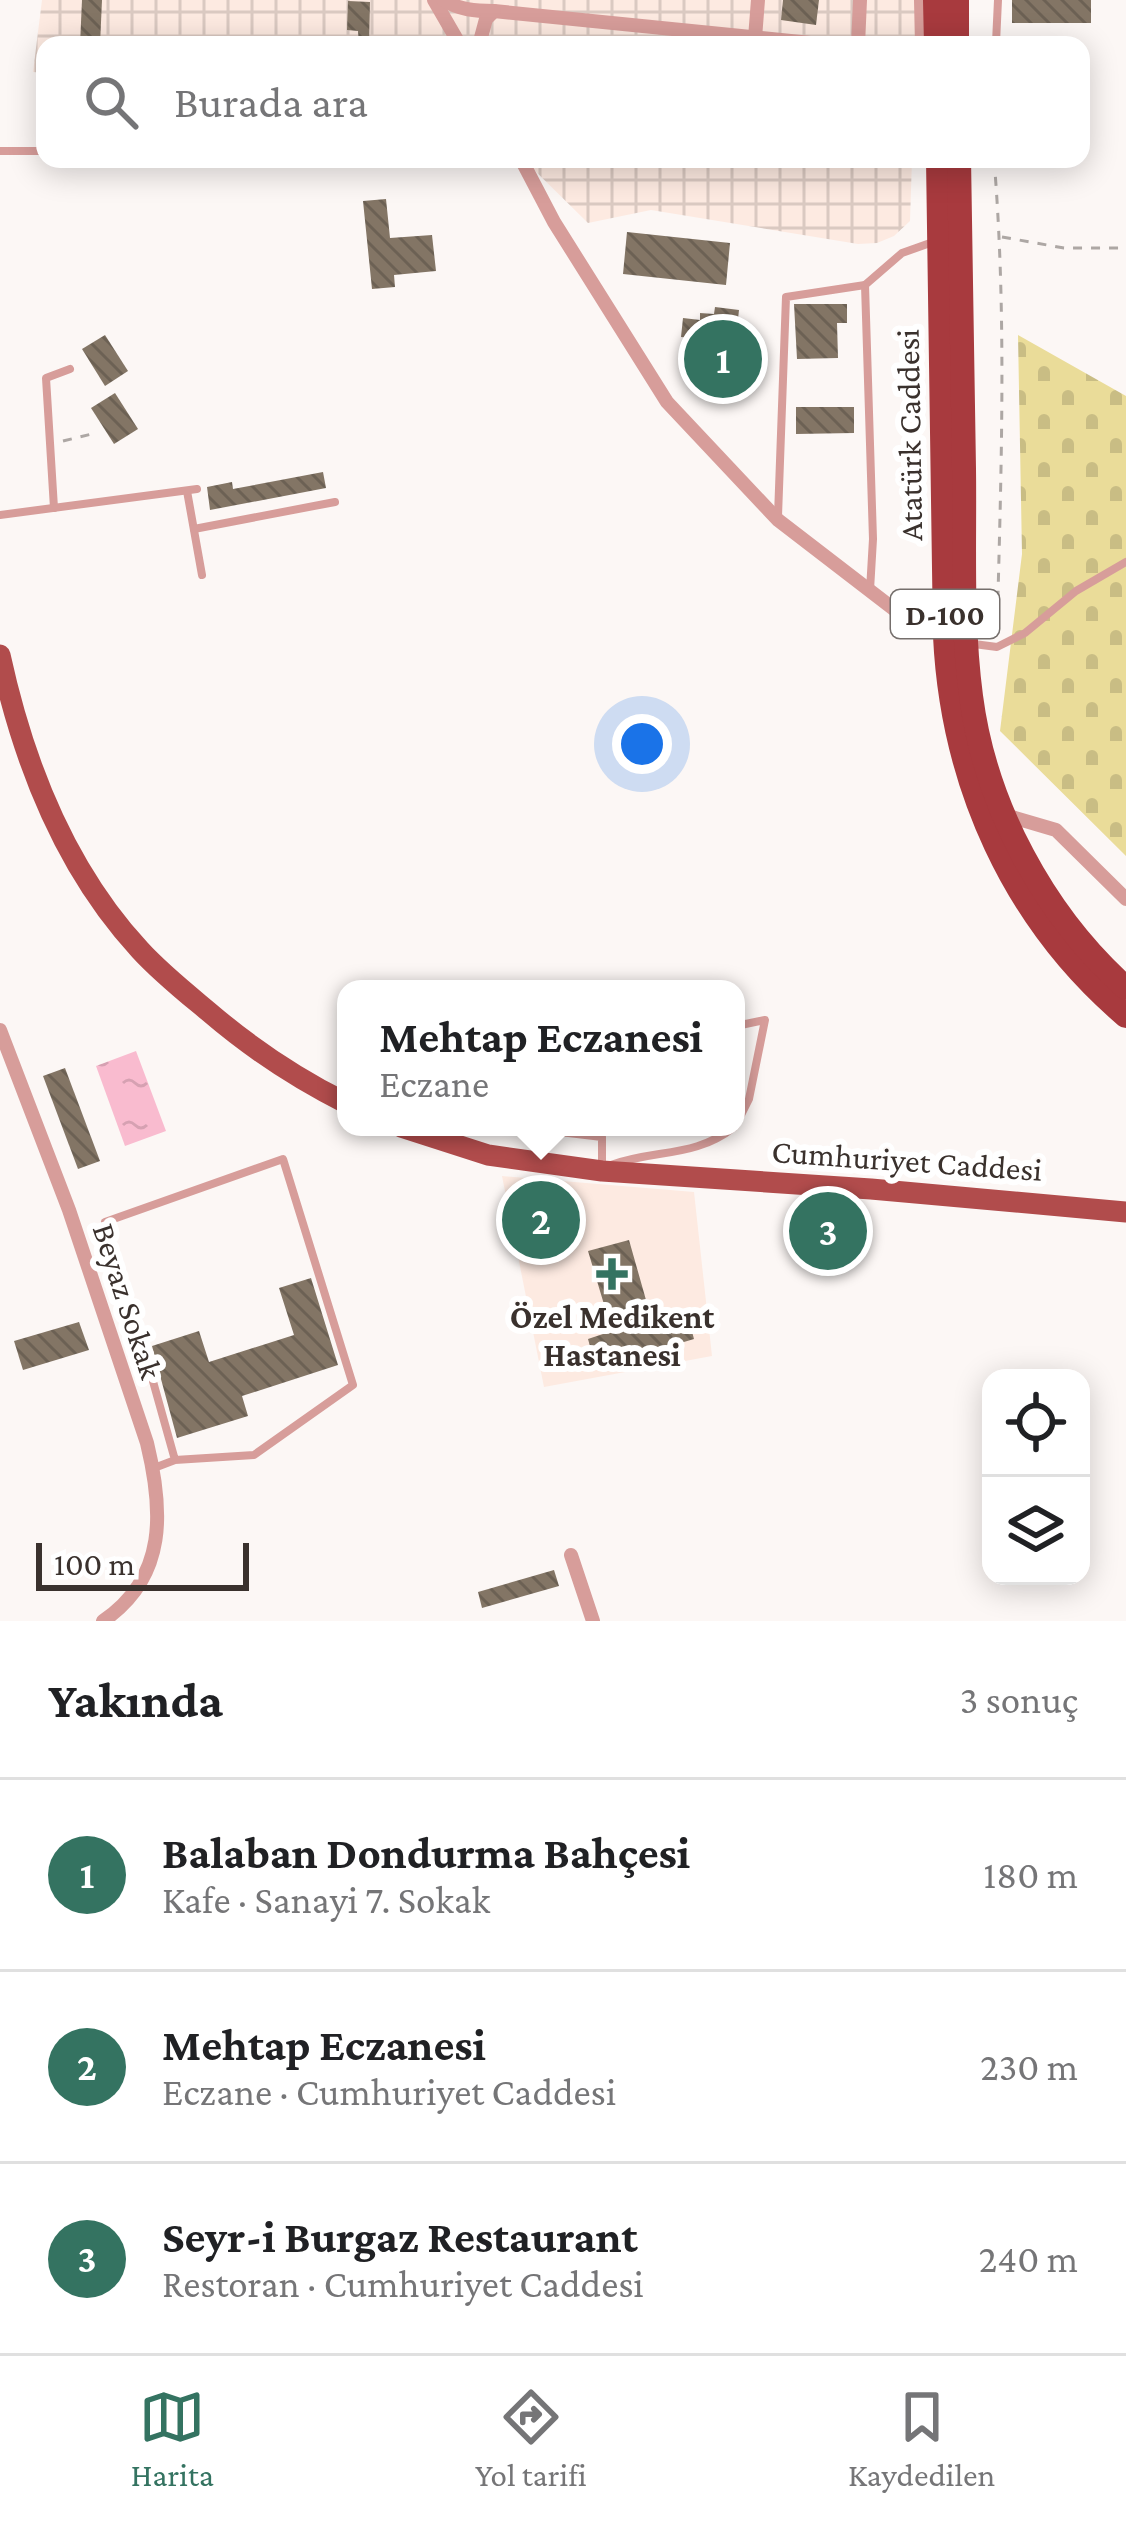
<!DOCTYPE html>
<html lang="tr">
<head>
<meta charset="utf-8">
<style>
  body { margin:0; font-family:"Crimson Pro",serif; background:#f6f6f6; color:#202124 }
  .controls { position:absolute; right:36px; bottom:36px; display:grid; overflow:hidden; border-radius:24px; box-shadow:0 6px 30px #0003 }
  .controls button { width:108px; height:108px; display:grid; place-items:center; padding:0; border:0; border-bottom:3px solid #e0e0e0; background:#fff; color:#202124; font:60px sans-serif }
  .scale { position:absolute; left:36px; bottom:30px; width:213px; box-sizing:border-box; padding-left:12px; border:6px solid #3a312d; border-top:0; font-size:33px; line-height:42px; white-space:nowrap; color:#3a312d; -webkit-text-stroke:9px #fff; paint-order:stroke }
  .you { position:absolute; left:642px; top:744px; width:42px; height:42px; margin:-30px; border:9px solid #fff; border-radius:50%; background:#1a73e8; box-shadow:0 0 0 18px #1a73e833 }
  .badge { display:grid; place-items:center; width:78px; height:78px; border-radius:50%; background:#347361; color:#fff; font-size:39px; font-weight:700 }
  .pin { position:absolute; translate:-50% -50%; border:6px solid #fff; box-shadow:0 3px 12px #0006 }
  .popup { position:absolute; left:337px; top:980px; width:408px; height:156px; box-sizing:border-box; display:grid; place-content:center; border-radius:24px; background:#fff; filter:drop-shadow(0 3px 9px #0005); font-size:39px; white-space:nowrap; color:#757577 }
  .popup b { font-size:45px; color:#202124 }
  .popup::after { content:''; position:absolute; left:50%; top:100%; margin-left:-24px; border:24px solid transparent; border-top-color:#fff }
  .list { margin:0; padding:0; list-style:none }
  h2 { display:flex; justify-content:space-between; align-items:center; height:156px; margin:0; padding:0 48px; font-size:51px }
  h2 small { font-size:39px; font-weight:400; color:#757577 }
  .list li { display:grid; grid-template-columns:78px 1fr auto; gap:36px; align-items:center; box-sizing:border-box; height:192px; padding:0 48px; border-top:3px solid #e0e0e0 }
  .list b { display:block; font-size:45px; white-space:nowrap }
  .list p { margin:0; font-size:39px; white-space:nowrap; color:#757577 }
  .list em { font-size:39px; font-style:normal; color:#757577 }
  .icon { flex:none; width:66px; height:66px; fill:none; stroke:currentColor; stroke-width:2; stroke-linecap:round; stroke-linejoin:round }
  .map { position:relative; flex:none; width:1126px; height:1621px; overflow:hidden }
  .search { position:absolute; background:#fff; box-shadow:0 6px 30px #0003; left:36px; right:36px; top:36px; height:132px; display:flex; align-items:center; gap:30px; box-sizing:border-box; padding:0 42px; border-radius:24px; color:#757577; font-size:45px }
  .sheet { height:732px; background:#fff }
  nav { display:flex; justify-content:space-around; align-items:center; box-sizing:border-box; height:168px; border-top:3px solid #e0e0e0; background:#fff; font-size:33px; color:#757577 }
  nav a { display:grid; justify-items:center; gap:6px }
  nav .on { color:#347361 }
  .map>svg:first-child { display:block }
</style>
</head>
<body>
<div class="map">
<svg width="1126" height="1621" viewBox="0 0 1126 1621">
  <defs>
    <pattern id="industrial-grid" width="8" height="8" patternUnits="userSpaceOnUse" patternTransform="scale(3)"><rect width="8" height="8" fill="#fdeae1"/><path d="M0 4h8M4 0v8" fill="none" stroke="#dac9c1"/></pattern>
    <pattern id="cemetery-stones" width="16" height="16" patternUnits="userSpaceOnUse" patternTransform="scale(3)"><rect width="16" height="16" fill="#eadc99"/><path d="M2 7V4a2 2 0 0 1 4 0v3zM10 15v-3a2 2 0 0 1 4 0v3z" fill="#c9bd84"/></pattern>
    <pattern id="water-ripples" width="26" height="14" patternUnits="userSpaceOnUse" patternTransform="scale(3)"><rect width="26" height="14" fill="#f9bbcf"/><path d="M2 4q2-2 4 0t4 0M15 11q2-2 4 0t4 0" fill="none" stroke="#d6a1b2"/></pattern>
    <pattern id="building-back-hatch" width="6" height="6" patternUnits="userSpaceOnUse" patternTransform="scale(3)"><rect width="6" height="6" fill="#837565"/><path d="M-1 5l2 2M0 0l6 6M5-1l2 2" fill="none" stroke="#6c6154"/></pattern>
  </defs>
  <rect width="100%" height="100%" fill="#fcf7f5"/>
  <!-- built -->
  <polygon fill="#fdeae1" points="502,1176 694,1192 712,1356 544,1387"/>
  <!-- industrial -->
  <g fill="url(#industrial-grid)">
    <polygon points="42,0 915,0 916,45 45,45 45,73 33,72"/>
    <polygon points="523,159 912,159 910,221 894,236 877,243 858,244 651,210 588,223"/>
  </g>
  <!-- cemetery -->
  <polygon fill="url(#cemetery-stones)" points="1018,335 1126,396 1126,856 1000,731 1022,554"/>
  <!-- water -->
  <polygon fill="url(#water-ripples)" points="136,1051 166,1131 125,1146 96,1066"/>
  <!-- building -->
  <g fill="url(#building-back-hatch)">
    <polygon points="82,0 102,0 100,45 80,45"/>
    <polygon points="783,0 819,0 816,25 781,20"/>
    <rect x="1012" y="0" width="79" height="23"/>
    <polygon points="348,1 370,2 369,45 359,45 358,31 347,30"/>
    <polygon points="386,199 390,238 432,235 436,271 394,275 395,287 372,289 363,201"/>
    <polygon points="627,232 730,243 726,285 623,274"/>
    <polygon points="794,304 847,304 847,323 837,323 838,358 797,359"/>
    <polygon points="715,307 739,310 736,337 711,335 711,340 681,337 683,318 700,320 700,313 714,314"/>
    <polygon points="105,335 128,371 105,386 82,349"/>
    <polygon points="115,393 138,429 114,444 91,408"/>
    <polygon points="796,407 854,407 854,433 796,434"/>
    <polygon points="323,472 326,488 210,510 207,487 232,482 233,489"/>
    <polygon points="65,1068 100,1161 78,1169 43,1076"/>
    <polygon points="629,1240 648,1307 663,1316 686,1309 694,1339 596,1368 588,1339 612,1331 588,1251"/>
    <polygon points="311,1278 338,1365 242,1396 248,1416 177,1438 152,1346 199,1331 209,1362 294,1335 279,1288"/>
    <polygon points="79,1322 89,1350 23,1370 14,1341"/>
    <polygon points="554,1570 559,1586 482,1608 478,1592"/>
  </g>
  <g fill="none" stroke-linecap="round" stroke-linejoin="round">
    <!-- path -->
    <g stroke="#ada7a4" stroke-width="3" stroke-dasharray="9 9" stroke-linecap="butt">
      <path d="M994 159C1007 316 1001 475 997 633"/>
      <polyline points="1002,237 1064,248 1126,248"/>
      <polyline points="63,441 96,433"/>
    </g>
    <!-- service -->
    <g stroke="#d79d9a" stroke-width="8">
      <polyline points="996,43 998,0"/>
      <polyline points="0,151 45,151"/>
      <polyline points="187,491 202,575"/>
      <polyline points="54,508 46,378 70,369"/>
      <polyline points="0,515 197,489"/>
      <polyline points="778,516 786,297 865,285"/>
      <polyline points="194,529 335,502"/>
      <polyline points="870,590 873,539 865,285 902,253 933,242"/>
      <polyline points="974,644 997,647 1025,633 1076,591 1126,562"/>
      <polyline points="736,1026 765,1020 749,1099 736,1125"/>
      <polyline points="518,1127 602,1137 602,1167"/>
      <path d="M611 1165C655 1149 695 1158 734 1127"/>
      <polyline points="154,1468 175,1460 135,1317 105,1222 283,1159 353,1385 254,1455 175,1460"/>
    </g>
    <!-- minor -->
    <g stroke="#d79d9a" stroke-width="14">
      <polyline points="434,0 460,45"/>
      <path d="M443 0C460 10 475 11 494 11L830 45"/>
      <polyline points="921,0 922,45"/>
      <polyline points="755,38 758,0"/>
      <polyline points="479,45 486,19 494,11"/>
      <polyline points="858,45 860,0"/>
      <polyline points="996,45 996,44"/>
      <polyline points="521,159 554,222 667,402 778,520 895,610 945,636"/>
      <polyline points="1005,815 1056,830 1126,899"/>
      <path d="M0 1030 69 1210 147 1443C163 1509 168 1577 103 1621"/>
      <polyline points="571,1555 593,1621"/>
    </g>
    <!-- primary -->
    <g stroke="#b14c4c" stroke-width="21">
      <path d="M0 655C23 761 65 869 140 950 161 973 185 992 209 1012 251 1048 296 1078 346 1103"/>
      <polyline points="401,1127 488,1155 602,1171 871,1189 1126,1212"/>
    </g>
    <!-- trunk -->
    <g stroke="#a83a3e" stroke-width="24">
      <polyline points="935,0 936,45"/>
      <polyline points="957,0 957,45"/>
      <path d="M938 159 945 636C952 783 1013 920 1126 1016"/>
      <path d="M959 159C961 262 962 365 964 469 965 544 961 621 971 696 985 805 1044 915 1126 988"/>
    </g>
  </g>
  <!-- markers -->
  <path fill="#347361" stroke="#fff" stroke-width="4.5" d="M606 1256h12v12h12v12h-12v12h-12v-12h-12v-12h12z"/>
  <g text-anchor="middle" dominant-baseline="central" stroke-width="12" stroke-linejoin="round" paint-order="stroke">
    <!-- shield labels -->
    <rect fill="#fff" stroke="#756f6c" stroke-width="3" x="891" y="590" width="108" height="48" rx="9"/>
    <g font-size="30" font-weight="bold" fill="#3a312d">
      <text x="945" y="614">D-100</text>
    </g>
    <!-- street labels -->
    <g font-size="33" fill="#3a312d" stroke="#fff">
      <text transform="translate(909 435) rotate(-91)">Atatürk Caddesi</text>
      <text transform="translate(907 1160) rotate(4)">Cumhuriyet Caddesi</text>
      <text transform="translate(128 1301) rotate(72)">Beyaz Sokak</text>
    </g>
    <!-- poi labels -->
    <g font-size="33" font-weight="bold" fill="#3a312d" stroke="#fff">
      <text x="612" y="1316">Özel Medikent<tspan x="612" dy="38">Hastanesi</tspan></text>
    </g>
  </g>
</svg>
<div class="controls">
<button><svg class="icon" aria-label="locate" viewBox="0 0 24 24"><circle cx="12" cy="12" r="6"/><path d="M12 2v4M12 18v4M2 12h4M18 12h4"/></svg></button>
<button><svg class="icon" aria-label="layers" viewBox="0 0 24 24"><path d="M12 4l9 5-9 5-9-5zM3 14l9 5 9-5"/></svg></button>
</div>
<div class="scale">100 m</div>
<div class="you"></div>
<div class="pin badge" style="left:723px;top:359px">1</div>
<div class="pin badge" style="left:541px;top:1220px">2</div>
<div class="popup"><b>Mehtap Eczanesi</b>Eczane</div>
<div class="pin badge" style="left:828px;top:1231px">3</div>
<div class="search"><svg class="icon" aria-label="search" viewBox="0 0 24 24"><circle cx="10" cy="10" r="6"/><path d="M15 15l6 6"/></svg>Burada ara</div>
</div>
<section class="sheet">
<h2>Yakında<small>3 sonuç</small></h2>
<ul class="list">
<li><span class="badge">1</span><div><b>Balaban Dondurma Bahçesi</b><p>Kafe · Sanayi 7. Sokak</p></div><em>180 m</em></li>
<li><span class="badge">2</span><div><b>Mehtap Eczanesi</b><p>Eczane · Cumhuriyet Caddesi</p></div><em>230 m</em></li>
<li><span class="badge">3</span><div><b>Seyr-i Burgaz Restaurant</b><p>Restoran · Cumhuriyet Caddesi</p></div><em>240 m</em></li>
</ul>
</section>
<nav>
<a class="on"><svg class="icon" aria-label="map" viewBox="0 0 24 24"><path d="M3 6l6-2 6 2 6-2v14l-6 2-6-2-6 2zM9 4v14M15 6v14"/></svg>Harita</a>
<a><svg class="icon" aria-label="directions" viewBox="0 0 24 24"><path d="M12 3l9 9-9 9-9-9zM9 14v-3h6M13 9l2 2-2 2"/></svg>Yol tarifi</a>
<a><svg class="icon" aria-label="saved" viewBox="0 0 24 24"><path d="M7 4h10v16l-5-4-5 4z"/></svg>Kaydedilen</a>
</nav>
</body>
</html>
